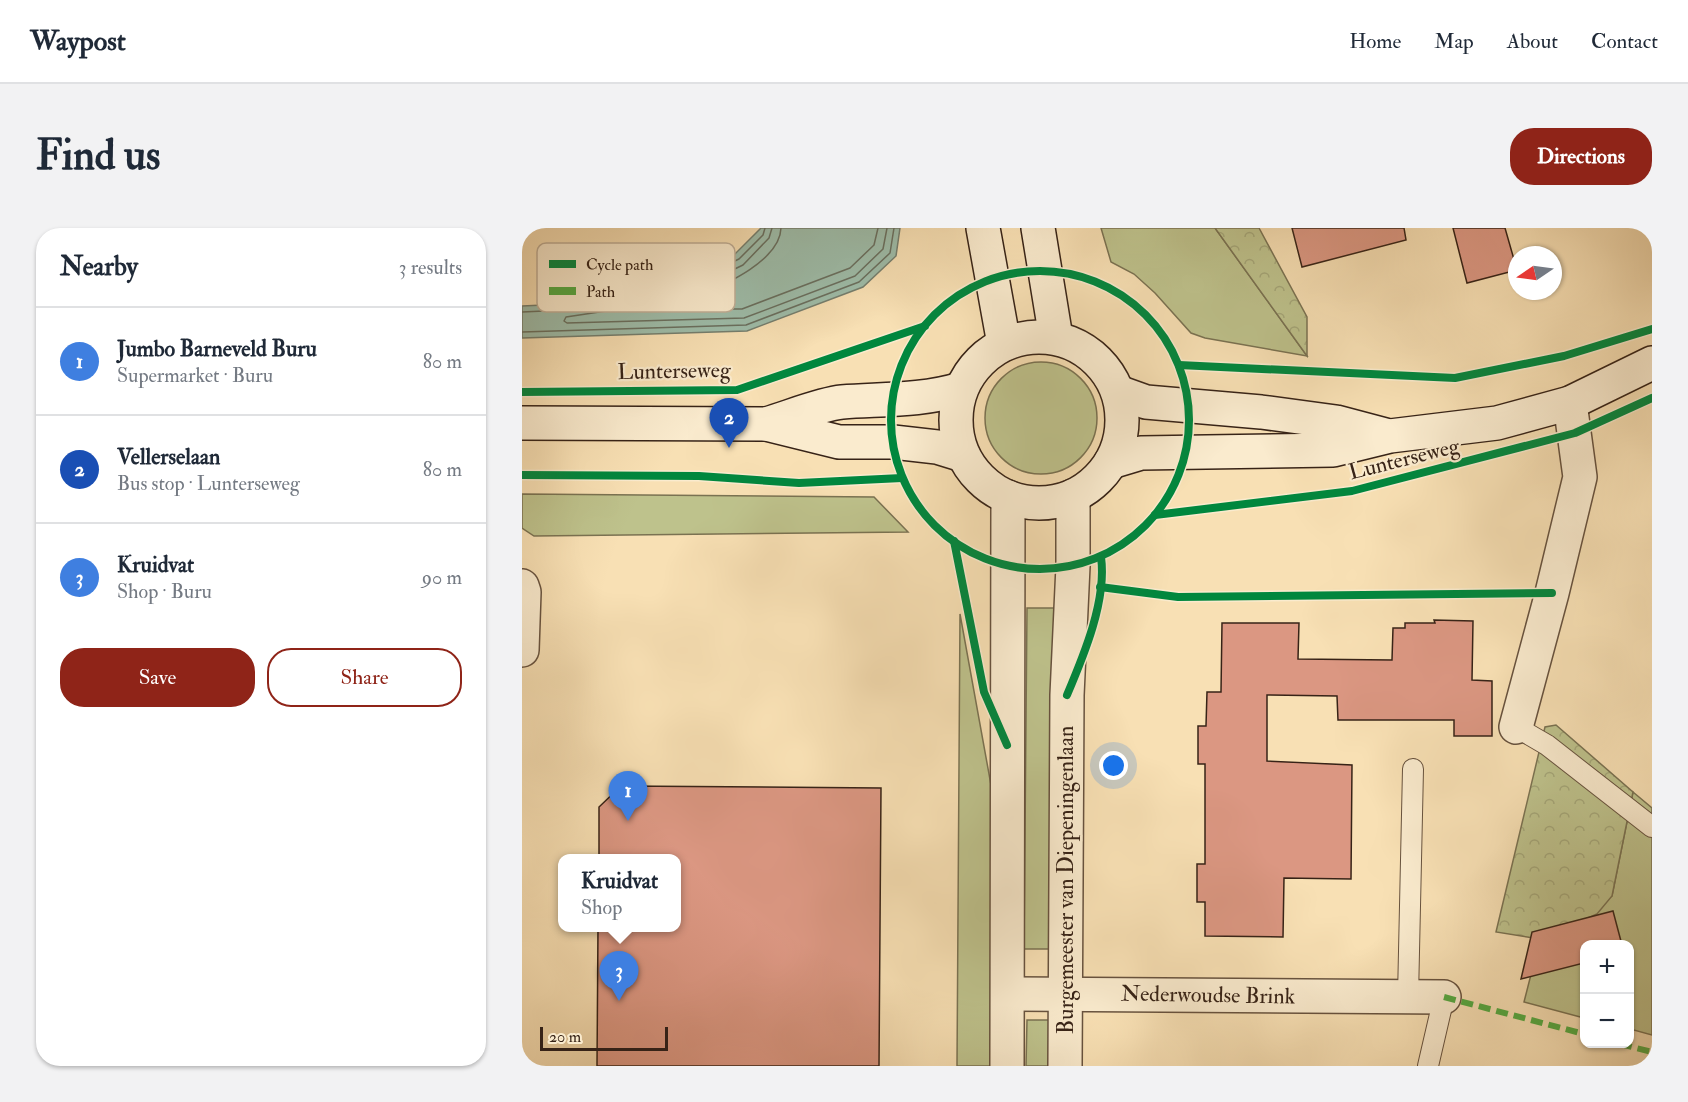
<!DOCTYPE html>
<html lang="en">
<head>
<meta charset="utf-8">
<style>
  body { margin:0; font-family:"IM FELL Double Pica",serif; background:#f2f2f3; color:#1f2937 }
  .controls { position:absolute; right:18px; bottom:18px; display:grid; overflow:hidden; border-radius:12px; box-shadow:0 2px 4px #0004 }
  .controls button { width:54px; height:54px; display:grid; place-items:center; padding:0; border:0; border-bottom:2px solid #e0e1e3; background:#fff; color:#1f2937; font:30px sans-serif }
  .compass { position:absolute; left:986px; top:18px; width:54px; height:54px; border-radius:50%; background:#fff; box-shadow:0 2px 4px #0004; rotate:257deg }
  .scale { position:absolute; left:18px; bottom:15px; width:128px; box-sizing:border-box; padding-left:6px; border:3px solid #372317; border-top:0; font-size:16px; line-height:21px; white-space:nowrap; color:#372317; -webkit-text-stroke:4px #faebce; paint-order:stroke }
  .you { position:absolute; left:592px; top:538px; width:21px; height:21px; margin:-15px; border:4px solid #fff; border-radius:50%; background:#1a73e8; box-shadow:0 0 0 9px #1a73e833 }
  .badge { display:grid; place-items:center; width:39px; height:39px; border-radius:50%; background:#8f2418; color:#fff; font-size:20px; font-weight:700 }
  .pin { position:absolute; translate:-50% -50px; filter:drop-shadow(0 2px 3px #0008) }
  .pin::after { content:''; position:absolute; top:32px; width:21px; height:18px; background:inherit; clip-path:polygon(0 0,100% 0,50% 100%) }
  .popup { position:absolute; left:36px; top:626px; width:123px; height:78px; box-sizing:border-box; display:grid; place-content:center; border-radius:12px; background:#fff; filter:drop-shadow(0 2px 4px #0005); font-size:20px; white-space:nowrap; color:#747a83 }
  .popup b { font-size:22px; color:#1f2937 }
  .popup::after { content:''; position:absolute; left:50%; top:100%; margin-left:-12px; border:12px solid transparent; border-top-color:#fff }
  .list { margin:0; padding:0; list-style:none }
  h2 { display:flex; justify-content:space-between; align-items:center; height:78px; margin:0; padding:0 24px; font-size:26px }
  h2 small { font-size:20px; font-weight:400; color:#747a83 }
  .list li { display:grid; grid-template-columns:39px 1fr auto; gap:18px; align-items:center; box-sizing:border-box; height:108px; padding:0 24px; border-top:2px solid #e0e1e3 }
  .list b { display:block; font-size:22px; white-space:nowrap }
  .list p { margin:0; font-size:20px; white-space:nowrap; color:#747a83 }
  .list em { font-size:20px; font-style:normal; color:#747a83 }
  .actions { display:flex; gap:12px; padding:18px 24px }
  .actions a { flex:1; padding:14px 0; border:2px solid #8f2418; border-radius:24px; text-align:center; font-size:21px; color:#8f2418 }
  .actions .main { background:#8f2418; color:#fff }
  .map { position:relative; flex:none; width:1130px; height:838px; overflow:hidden; border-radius:24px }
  header { display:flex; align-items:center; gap:36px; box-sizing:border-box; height:84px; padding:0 30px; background:#fff; border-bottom:2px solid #e0e1e3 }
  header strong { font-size:28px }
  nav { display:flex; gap:33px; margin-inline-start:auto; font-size:21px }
  .intro { display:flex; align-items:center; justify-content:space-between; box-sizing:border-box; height:144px; padding:0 36px }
  h1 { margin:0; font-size:42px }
  .button { padding:15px 27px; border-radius:24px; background:#8f2418; color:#fff; font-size:21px; font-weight:700 }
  main { display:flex; gap:36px; padding:0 36px }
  aside { flex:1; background:#fff; border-radius:24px; box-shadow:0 2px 4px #0004 }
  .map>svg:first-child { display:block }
</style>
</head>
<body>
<header>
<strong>Waypost</strong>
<nav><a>Home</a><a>Map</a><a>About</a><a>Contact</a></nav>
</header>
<div class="intro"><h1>Find us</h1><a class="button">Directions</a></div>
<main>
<aside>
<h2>Nearby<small>3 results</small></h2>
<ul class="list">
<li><span class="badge" style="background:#3f7fe0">1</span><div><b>Jumbo Barneveld Buru</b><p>Supermarket · Buru</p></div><em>80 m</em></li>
<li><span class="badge" style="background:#1a4fb4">2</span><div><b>Vellerselaan</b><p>Bus stop · Lunterseweg</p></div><em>80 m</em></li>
<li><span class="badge" style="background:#3f7fe0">3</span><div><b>Kruidvat</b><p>Shop · Buru</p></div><em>90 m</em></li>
</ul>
<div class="actions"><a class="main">Save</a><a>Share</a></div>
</aside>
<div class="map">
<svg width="1130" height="838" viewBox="0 0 1130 838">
  <defs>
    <pattern id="forest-crowns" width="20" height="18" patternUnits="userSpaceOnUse" patternTransform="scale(1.5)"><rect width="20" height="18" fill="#bec28c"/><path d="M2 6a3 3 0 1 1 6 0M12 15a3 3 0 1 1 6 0" fill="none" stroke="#a4a678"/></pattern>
  </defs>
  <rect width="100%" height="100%" fill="#f8e0b4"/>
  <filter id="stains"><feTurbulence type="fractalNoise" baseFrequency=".00333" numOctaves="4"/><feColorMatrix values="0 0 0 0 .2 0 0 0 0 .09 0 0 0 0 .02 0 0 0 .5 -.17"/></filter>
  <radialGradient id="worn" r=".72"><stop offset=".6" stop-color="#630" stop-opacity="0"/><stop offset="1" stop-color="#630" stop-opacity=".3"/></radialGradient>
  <!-- green -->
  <g fill="#bec28c" stroke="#7a7252" stroke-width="1.5">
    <polygon points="579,0 693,0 785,128 683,110 669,105 633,65 612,46 589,34"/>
    <circle cx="519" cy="190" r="56"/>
    <polygon points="0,266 352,269 386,304 12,308 0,300"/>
    <polygon points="505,380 534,380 531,721 502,721"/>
    <polygon points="438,386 469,557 469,838 435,838"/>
    <polygon points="1111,564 1130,580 1130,807 1108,801 1108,716 1062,716 1062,790 1002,774 1018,711 1090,668"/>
    <polygon points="505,792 527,792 527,838 504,838"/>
  </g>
  <!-- forest -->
  <g fill="url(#forest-crowns)" stroke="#7a7252" stroke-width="1.5">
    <polygon points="693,0 737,0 785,89 785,128"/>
    <polygon points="1034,497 1111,564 1090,668 1075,686 1018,711 974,704 1023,499"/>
  </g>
  <!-- water -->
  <polygon fill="#9ebdaa" stroke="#757f6f" stroke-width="1.5" points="239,0 378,0 374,28 341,59 225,103 0,110 0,78 43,76 139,61 213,26"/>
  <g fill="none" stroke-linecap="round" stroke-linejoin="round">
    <!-- shore -->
    <g stroke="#6a7060" stroke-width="1.5">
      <polyline points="250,0 247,10 221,37 144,74 44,89 42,93 45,95 222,90 333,48 361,21 365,0"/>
      <path d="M259 0C258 37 187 63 158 77L157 81H220L328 40 352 17 356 0"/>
      <polyline points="0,84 44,82 141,67 217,31 241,7 243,0"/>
      <polyline points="0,104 224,97 337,54 368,25 372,0"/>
    </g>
  </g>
  <!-- building -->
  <g fill="#db9782" stroke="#372317" stroke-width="1.5">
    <polygon points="770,0 882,0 884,12 780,39"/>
    <polygon points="931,0 983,0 995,42 945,55"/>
    <polygon points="912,392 951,393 950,452 970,453 970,508 932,508 932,492 816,492 815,468 745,467 745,533 830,537 829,651 762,650 761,709 683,708 683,674 675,674 675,636 683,636 683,536 676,536 676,498 684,498 685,464 699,464 700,395 777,395 776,431 870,432 871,400 883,400 883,395 913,395"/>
    <polygon points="99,558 359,560 357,838 75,838 76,699 154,699 154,630 77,630 77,579"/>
    <polygon points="1091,683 1100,717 1062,717 1062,735 999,751 1010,704"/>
  </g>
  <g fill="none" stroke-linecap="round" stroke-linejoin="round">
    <!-- lane casing -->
    <g stroke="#67523e" stroke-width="22">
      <g id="lane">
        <polyline points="994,499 1025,517 1130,599"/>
        <polyline points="886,769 891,541"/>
        <polyline points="906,838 922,769"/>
      </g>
    </g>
    <!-- street casing -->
    <g stroke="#67523e" stroke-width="36">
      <g id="street">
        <polyline points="0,358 2,364 0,422"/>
        <polyline points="994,499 1030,365 1058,249 1048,175"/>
        <polyline points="486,766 922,769"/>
        <polyline points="485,838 486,269"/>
        <polyline points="543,838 545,467 551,338 551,268"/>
      </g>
    </g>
    <!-- secondary casing -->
    <g stroke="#372317" stroke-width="36">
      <g id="secondary">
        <polyline points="461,0 482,116"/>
        <polyline points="516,0 534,110"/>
        <circle cx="517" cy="192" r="83"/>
        <polyline points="596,164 624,174 739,184 814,194 863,207"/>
        <polyline points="0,195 244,196 317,214 371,214 415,219 441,227"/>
        <path d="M244 196C265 190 299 176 320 174 360 171 399 173 439 161"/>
        <polyline points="589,234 619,225 811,222 868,208 975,195 1048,175 1130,135"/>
      </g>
    </g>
    <!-- lane -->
    <use href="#lane" stroke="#faebce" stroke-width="20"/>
    <!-- street -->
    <use href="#street" stroke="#faebce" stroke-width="33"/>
    <!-- secondary -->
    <use href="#secondary" stroke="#faebce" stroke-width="33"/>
    <!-- quiet -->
    <g stroke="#55aa42" stroke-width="6" stroke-dasharray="12 6" stroke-linecap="butt">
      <polyline points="922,769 1062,806"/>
      <polyline points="1098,816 1130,824"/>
    </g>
    <!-- cycleway casing -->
    <g stroke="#faebce" stroke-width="11">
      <g id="cycleway">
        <circle cx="518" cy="192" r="149"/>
        <polyline points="657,137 933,150 1042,128 1130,101"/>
        <polyline points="0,164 215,162 403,98"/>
        <polyline points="0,247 177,248 277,255 380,250"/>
        <polyline points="633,287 830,263 1053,205 1130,170"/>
        <polyline points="432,313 462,464 485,517"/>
        <polyline points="578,359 656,369 1030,365"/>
        <path d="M545 467C562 427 585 372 579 329"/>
      </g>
    </g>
    <!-- cycleway -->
    <use href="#cycleway" stroke="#00873e" stroke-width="8"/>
  </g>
  <g text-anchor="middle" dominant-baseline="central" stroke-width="4.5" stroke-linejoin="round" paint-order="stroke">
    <!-- street labels -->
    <g font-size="22" fill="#372317" stroke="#faebce">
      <text transform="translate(152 143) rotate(-1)">Lunterseweg</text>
      <text transform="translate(882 231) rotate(-14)">Lunterseweg</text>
      <text transform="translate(544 652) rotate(-90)">Burgemeester van Diepeningenlaan</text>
      <text transform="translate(686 767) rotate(1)">Nederwoudse Brink</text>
    </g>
  </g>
  <!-- legend -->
  <rect x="15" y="15" width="198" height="69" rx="9" fill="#faebce" stroke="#c0af97" stroke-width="1.5"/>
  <rect x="27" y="32" width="27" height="8" fill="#00873e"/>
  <rect x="27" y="59" width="27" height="8" fill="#55aa42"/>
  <g font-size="16" fill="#372317">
    <text x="64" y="42">Cycle path</text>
    <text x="64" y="69">Path</text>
  </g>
  <rect width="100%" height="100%" filter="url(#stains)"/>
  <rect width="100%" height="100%" fill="url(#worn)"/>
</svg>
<div class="controls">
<button>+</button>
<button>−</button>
</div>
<svg class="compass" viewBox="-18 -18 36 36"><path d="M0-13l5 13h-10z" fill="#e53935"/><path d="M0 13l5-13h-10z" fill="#747a83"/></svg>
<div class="scale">20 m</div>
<div class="you"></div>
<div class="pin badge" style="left:106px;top:593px;background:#3f7fe0">1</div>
<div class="pin badge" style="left:207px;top:220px;background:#1a4fb4">2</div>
<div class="pin badge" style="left:97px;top:773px;background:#3f7fe0">3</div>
<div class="popup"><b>Kruidvat</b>Shop</div>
</div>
</main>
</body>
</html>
